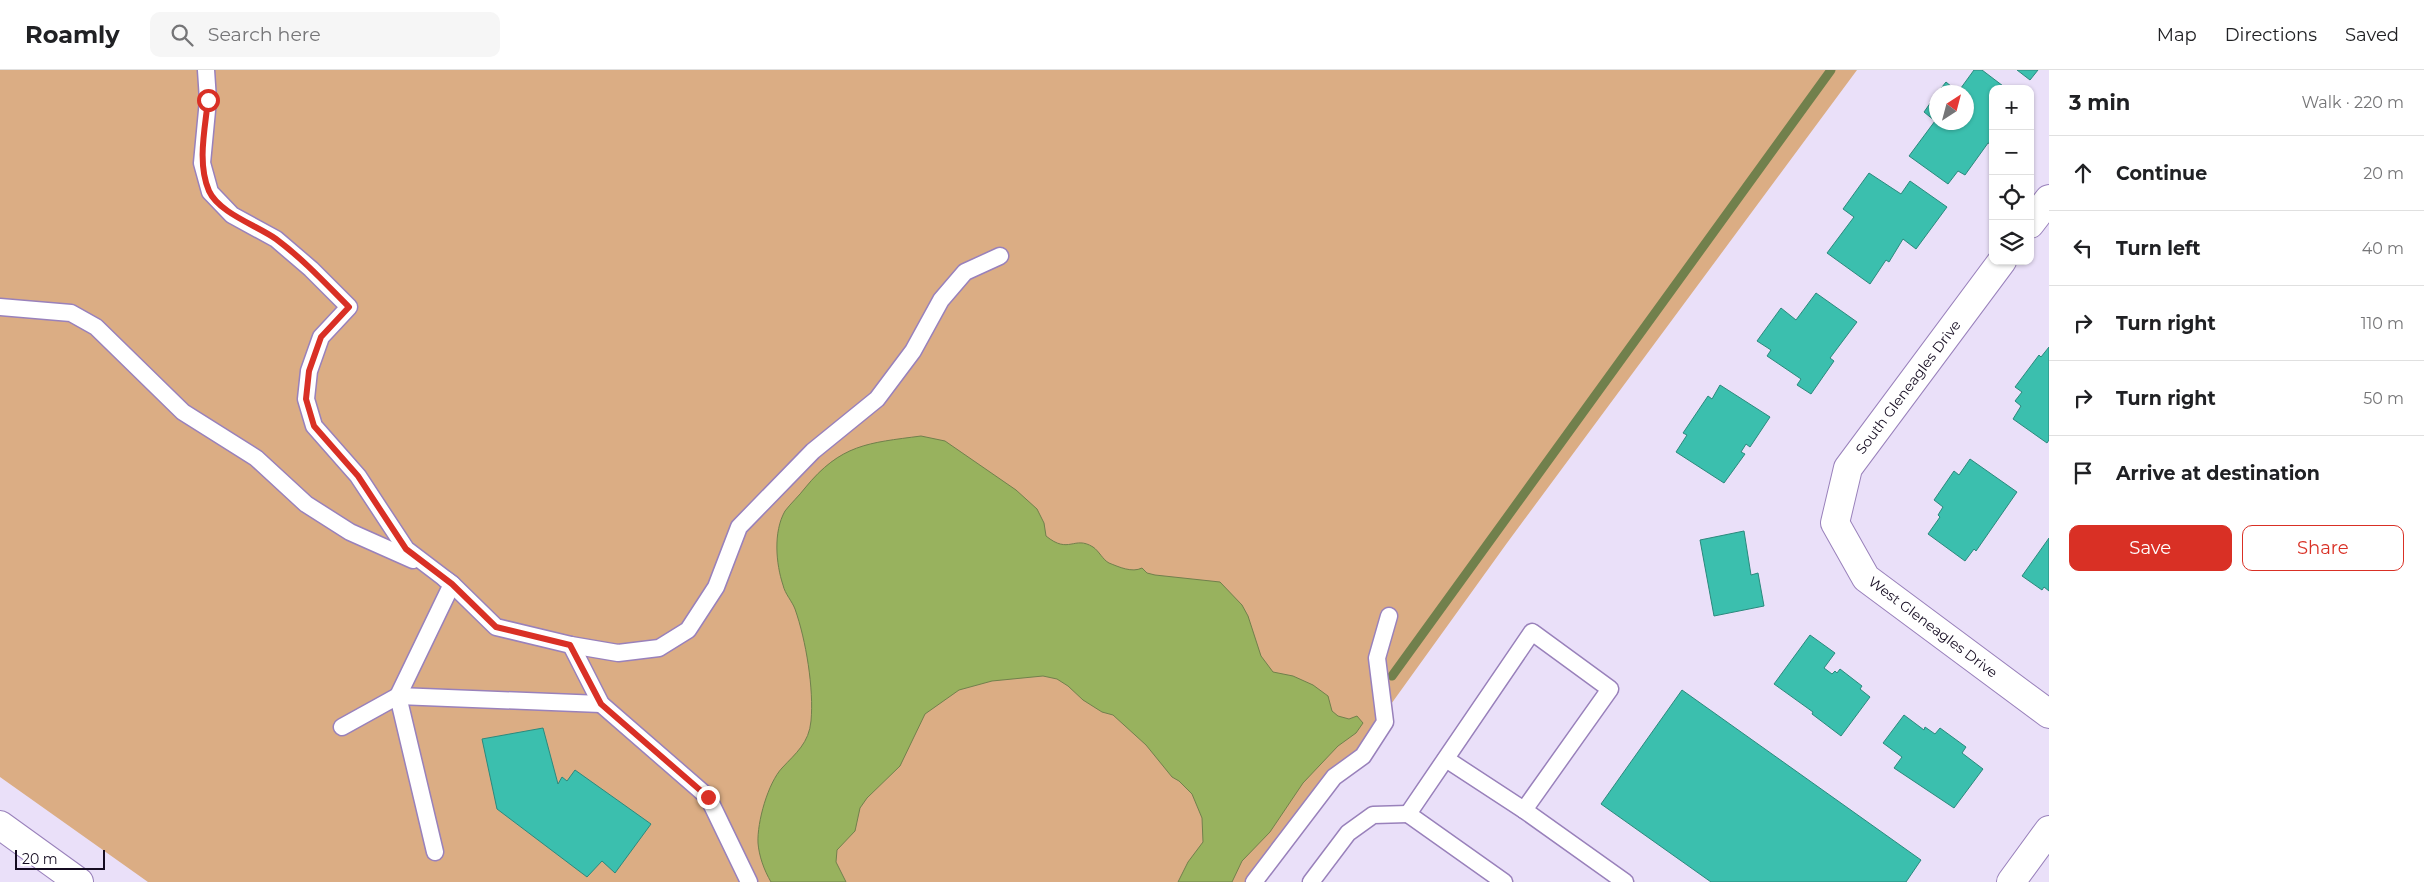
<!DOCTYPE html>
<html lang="en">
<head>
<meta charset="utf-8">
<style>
  body { margin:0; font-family:Montserrat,sans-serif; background:#f6f6f6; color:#202124 }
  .controls { position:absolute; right:15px; top:15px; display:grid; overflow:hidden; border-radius:10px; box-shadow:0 1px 4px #0004 }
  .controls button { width:45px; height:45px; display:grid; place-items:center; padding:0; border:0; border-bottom:1px solid #e0e0e0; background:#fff; color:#202124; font:25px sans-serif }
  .compass { position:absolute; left:1929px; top:15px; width:45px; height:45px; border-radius:50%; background:#fff; box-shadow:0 1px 4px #0004; rotate:36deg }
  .scale { position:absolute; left:15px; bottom:12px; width:90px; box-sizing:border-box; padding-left:5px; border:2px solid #150c21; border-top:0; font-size:14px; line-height:18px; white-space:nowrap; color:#150c21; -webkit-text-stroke:4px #fff; paint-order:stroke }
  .stop { position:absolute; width:15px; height:15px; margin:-11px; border:4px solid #d93025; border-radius:50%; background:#fff }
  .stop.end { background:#d93025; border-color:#fff; box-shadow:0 1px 5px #0008 }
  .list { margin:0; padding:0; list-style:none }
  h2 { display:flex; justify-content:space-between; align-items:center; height:65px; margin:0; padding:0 20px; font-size:21px }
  h2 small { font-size:16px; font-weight:400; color:#757577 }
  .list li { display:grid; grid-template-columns:32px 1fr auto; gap:15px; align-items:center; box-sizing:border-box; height:75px; padding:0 20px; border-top:1px solid #e0e0e0 }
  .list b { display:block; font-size:19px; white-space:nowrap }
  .list em { font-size:16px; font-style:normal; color:#757577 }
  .actions { display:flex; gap:10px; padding:15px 20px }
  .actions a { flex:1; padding:11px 0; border:1px solid #d93025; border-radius:10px; text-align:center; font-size:18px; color:#d93025 }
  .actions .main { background:#d93025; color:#fff }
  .icon { flex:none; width:28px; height:28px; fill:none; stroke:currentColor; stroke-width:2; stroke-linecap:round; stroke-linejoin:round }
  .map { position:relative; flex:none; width:2049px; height:812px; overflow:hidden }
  header { display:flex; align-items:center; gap:30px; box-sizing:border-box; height:70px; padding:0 25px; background:#fff; border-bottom:1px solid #e0e0e0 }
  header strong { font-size:24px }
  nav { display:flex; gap:28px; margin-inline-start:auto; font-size:18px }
  .search { width:350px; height:45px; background:#f6f6f6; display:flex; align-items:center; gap:12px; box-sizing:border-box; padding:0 18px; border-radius:10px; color:#757577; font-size:19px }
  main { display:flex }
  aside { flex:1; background:#fff }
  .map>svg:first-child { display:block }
</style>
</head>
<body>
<header>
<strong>Roamly</strong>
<div class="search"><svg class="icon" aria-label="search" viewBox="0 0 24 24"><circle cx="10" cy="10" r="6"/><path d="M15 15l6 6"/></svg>Search here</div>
<nav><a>Map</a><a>Directions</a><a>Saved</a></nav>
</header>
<main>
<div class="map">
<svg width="2049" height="812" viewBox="0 0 2049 812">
  <rect width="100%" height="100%" fill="#eae0f9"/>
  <!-- green -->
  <polygon fill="#dbad84" points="0,0 1857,0 1507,473 1263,812 148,812 0,707"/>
  <!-- water -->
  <path fill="#98b25e" stroke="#71804c" d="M921 366 945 371 1016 420 1037 439 1044 453 1046 466C1069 485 1074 465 1093 477 1099 481 1103 490 1109 493 1119 497 1132 503 1142 498L1147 503 1155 505 1220 512 1242 535 1248 546 1261 586 1273 602 1293 606 1313 615 1328 626 1332 641 1338 646 1349 649 1357 646 1363 653 1356 663 1338 676 1303 713 1270 762 1242 791 1232 812H1178L1188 792 1203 772 1202 748 1192 724 1179 711 1172 707 1146 675 1113 645 1102 642 1083 630 1068 616 1057 609 1043 606 992 611 959 620 925 644 900 696 867 728 860 738 855 761 837 780 836 792 846 812H771C764 800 759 786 758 773 757 752 768 713 782 698 796 683 809 673 811 651 814 619 806 570 795 539 792 531 785 524 783 515 776 494 773 462 785 441 791 433 799 426 805 418 841 374 868 373 921 366Z"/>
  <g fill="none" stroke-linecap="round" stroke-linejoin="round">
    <!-- stream -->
    <polyline stroke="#71804c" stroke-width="9" points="1392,606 1831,0"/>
  </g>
  <!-- building -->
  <g fill="#3bbfae" stroke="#2b897d">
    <polygon points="1974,0 1982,0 2007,19 1993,19 1993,75 1988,73 1965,105 1958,101 1948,114 1909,86 1935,51 1924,42 1936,25 1936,52 1966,52 1966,22 1938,22 1946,12 1958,22"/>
    <polygon points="2017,0 2038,0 2030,10"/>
    <polygon points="1869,103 1901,124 1910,111 1947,137 1916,179 1903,169 1889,192 1886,190 1870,214 1827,183 1854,147 1843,139"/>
    <polygon points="1816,223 1857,252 1830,288 1834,291 1811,324 1797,315 1801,309 1767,286 1771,280 1757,271 1781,238 1796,250"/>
    <polygon points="2049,277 2049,370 2047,373 2013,349 2021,336 2015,331 2022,322 2015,317 2039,285 2041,287"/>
    <polygon points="1720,315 1770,347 1750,377 1746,374 1741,382 1745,384 1724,413 1676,382 1687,365 1683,363 1708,326 1712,329"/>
    <polygon points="1970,389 2017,422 1976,481 1974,479 1965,491 1928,464 1940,447 1938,445 1943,437 1934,430 1954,401 1959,405"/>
    <polygon points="1744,461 1751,505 1758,503 1764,536 1714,546 1700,470"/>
    <polygon points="2049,468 2049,521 2044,517 2042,520 2022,506"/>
    <polygon points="1810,565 1835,583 1824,598 1832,604 1835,601 1837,603 1840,599 1862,616 1860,619 1870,627 1841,666 1812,644 1813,642 1774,614"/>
    <polygon points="1682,620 1921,790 1906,812 1711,812 1601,734"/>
    <polygon points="1904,645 1924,660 1925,657 1935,664 1940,658 1966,677 1962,683 1983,699 1954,738 1894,698 1902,687 1883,673"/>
    <polygon points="543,658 558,714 562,707 567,711 575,700 651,754 615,803 602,791 587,807 497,739 482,669"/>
  </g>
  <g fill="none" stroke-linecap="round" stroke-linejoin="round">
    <!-- service casing -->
    <g stroke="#9981bb" stroke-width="19">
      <g id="service">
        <polyline points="206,0 208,30 202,93 210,122 232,145 276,169 311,199 349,237 321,267 309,301 306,329 314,356 358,406 406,479 452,514 496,557 571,575 618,583 659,578 688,560 716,517 739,457 813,381 877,329 913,281 941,230 965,202 1000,186"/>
        <polyline points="0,237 71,243 96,257 183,342 256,388 306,434 350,462 413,490"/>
        <polyline points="571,575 601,634 708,727 749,812"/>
        <polyline points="342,657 398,626 601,634"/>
        <polyline points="1446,689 1524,740"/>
        <polyline points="435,782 398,626 452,514 445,509"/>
        <polyline points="1254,812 1334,707 1363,686 1385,652 1377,588 1389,546"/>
        <polyline points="1311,812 1348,763 1373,745 1408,744"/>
        <polyline points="1504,812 1408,744 1532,562 1610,619 1524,740 1625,812"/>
      </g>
    </g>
    <!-- minor casing -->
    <g stroke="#9981bb" stroke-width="30">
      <g id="minor">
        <polyline points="2030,154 2049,129"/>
        <polyline points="2002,191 1848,398 1835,453 1866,508 2049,644"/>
      </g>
    </g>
    <!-- secondary casing -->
    <g stroke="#9981bb" stroke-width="30">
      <g id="secondary">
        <polyline points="0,755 79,812"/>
        <polyline points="2011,812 2049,760"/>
      </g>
    </g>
    <!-- service -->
    <use href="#service" stroke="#fff" stroke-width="16"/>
    <!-- minor -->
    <use href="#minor" stroke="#fff" stroke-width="28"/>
    <!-- secondary -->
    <use href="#secondary" stroke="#fff" stroke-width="28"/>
  </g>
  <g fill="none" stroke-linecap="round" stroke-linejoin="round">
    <!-- route -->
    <path stroke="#d93025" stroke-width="6" d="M208 30C205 59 197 93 209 121 219 143 258 156 276 169 303 189 326 214 349 237L321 267 309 301 306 329 314 356 358 406 406 479 452 514 496 557 570 575 601 634 708 727"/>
  </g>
  <g text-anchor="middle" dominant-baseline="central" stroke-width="4.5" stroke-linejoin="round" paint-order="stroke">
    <!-- street labels -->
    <g font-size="14" fill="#150c21" stroke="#fff">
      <text transform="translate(1908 317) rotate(-53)">South Gleneagles Drive</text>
      <text transform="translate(1933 557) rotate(37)">West Gleneagles Drive</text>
    </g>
  </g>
</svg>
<div class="controls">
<button>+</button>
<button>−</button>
<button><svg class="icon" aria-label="locate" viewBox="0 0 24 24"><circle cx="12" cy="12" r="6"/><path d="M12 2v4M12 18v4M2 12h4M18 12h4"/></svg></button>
<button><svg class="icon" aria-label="layers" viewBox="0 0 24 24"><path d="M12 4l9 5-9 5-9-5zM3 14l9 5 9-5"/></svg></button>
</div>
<svg class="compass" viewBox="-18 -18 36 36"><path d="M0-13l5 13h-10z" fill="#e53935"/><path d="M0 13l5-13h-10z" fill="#757577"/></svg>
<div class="scale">20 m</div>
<div class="stop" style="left:208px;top:30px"></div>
<div class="stop end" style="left:708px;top:727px"></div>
</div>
<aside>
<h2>3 min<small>Walk · 220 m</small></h2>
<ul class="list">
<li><svg class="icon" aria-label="ahead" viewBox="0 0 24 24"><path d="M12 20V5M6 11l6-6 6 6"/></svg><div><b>Continue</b></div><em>20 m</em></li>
<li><svg class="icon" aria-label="left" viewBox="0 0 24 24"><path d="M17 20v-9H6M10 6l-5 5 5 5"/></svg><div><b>Turn left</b></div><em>40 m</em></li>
<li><svg class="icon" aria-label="right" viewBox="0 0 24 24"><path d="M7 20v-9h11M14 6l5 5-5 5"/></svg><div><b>Turn right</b></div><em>110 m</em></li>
<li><svg class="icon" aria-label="right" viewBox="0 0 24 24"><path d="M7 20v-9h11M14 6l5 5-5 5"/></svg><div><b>Turn right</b></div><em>50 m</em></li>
<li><svg class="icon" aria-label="arrive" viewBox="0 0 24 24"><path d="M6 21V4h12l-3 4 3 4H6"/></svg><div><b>Arrive at destination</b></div></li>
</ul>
<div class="actions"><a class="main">Save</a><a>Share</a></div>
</aside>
</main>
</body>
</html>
